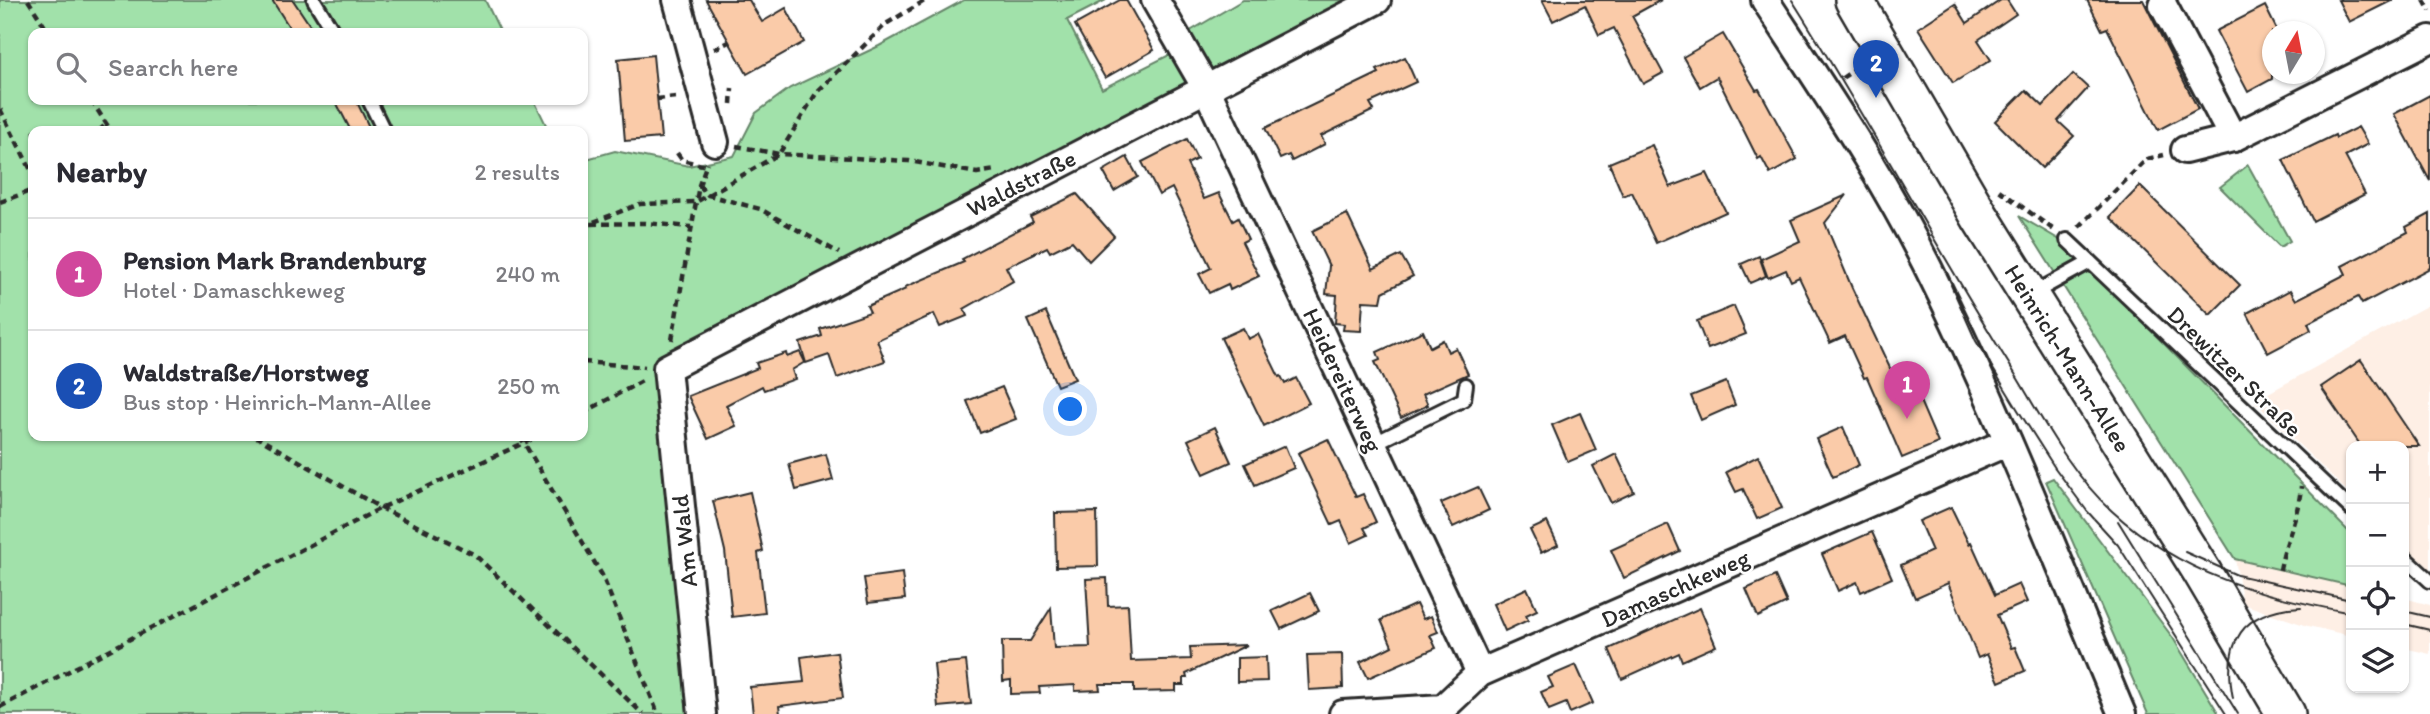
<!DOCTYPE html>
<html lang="en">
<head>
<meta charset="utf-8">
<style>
  body { margin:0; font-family:Itim,sans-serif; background:#f2f2f3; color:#2b2b33 }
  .controls { position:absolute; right:21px; bottom:21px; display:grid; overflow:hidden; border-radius:14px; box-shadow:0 2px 5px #0004 }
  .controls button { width:63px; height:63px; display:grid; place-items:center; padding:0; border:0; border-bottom:2px solid #e1e1e2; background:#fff; color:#2b2b33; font:35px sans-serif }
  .compass { position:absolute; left:2262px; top:21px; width:63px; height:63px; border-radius:50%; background:#fff; box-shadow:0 2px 5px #0004; rotate:10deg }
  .you { position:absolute; left:1071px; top:410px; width:24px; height:24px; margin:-18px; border:5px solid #fff; border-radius:50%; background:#1a73e8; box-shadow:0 0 0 10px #1a73e833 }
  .badge { display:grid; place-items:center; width:46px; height:46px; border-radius:50%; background:#1f6fb2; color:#fff; font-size:23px; font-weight:700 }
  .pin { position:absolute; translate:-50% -58px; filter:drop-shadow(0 2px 4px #0008) }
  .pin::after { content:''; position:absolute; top:37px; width:24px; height:21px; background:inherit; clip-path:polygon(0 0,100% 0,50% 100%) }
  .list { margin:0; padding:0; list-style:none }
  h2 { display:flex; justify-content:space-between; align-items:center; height:91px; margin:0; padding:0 28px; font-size:30px }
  h2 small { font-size:23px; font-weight:400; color:#7c7c81 }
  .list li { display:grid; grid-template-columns:46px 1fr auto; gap:21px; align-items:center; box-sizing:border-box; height:112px; padding:0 28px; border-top:2px solid #e1e1e2 }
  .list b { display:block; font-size:26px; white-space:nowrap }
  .list p { margin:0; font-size:23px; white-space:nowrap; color:#7c7c81 }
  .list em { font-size:23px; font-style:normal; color:#7c7c81 }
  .icon { flex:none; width:38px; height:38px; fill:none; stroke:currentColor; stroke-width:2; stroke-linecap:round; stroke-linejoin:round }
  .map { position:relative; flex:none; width:2430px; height:714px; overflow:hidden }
  .search { position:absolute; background:#fff; box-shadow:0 2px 5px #0004; left:28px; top:28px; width:560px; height:77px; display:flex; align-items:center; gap:18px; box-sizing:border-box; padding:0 24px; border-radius:14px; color:#7c7c81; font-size:26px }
  .panel { position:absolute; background:#fff; box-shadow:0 2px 5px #0004; left:28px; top:126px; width:560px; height:315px; border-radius:14px }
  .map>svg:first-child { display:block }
</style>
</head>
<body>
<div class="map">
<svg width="2430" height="714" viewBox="0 0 2430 714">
  <rect width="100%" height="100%" fill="#fff"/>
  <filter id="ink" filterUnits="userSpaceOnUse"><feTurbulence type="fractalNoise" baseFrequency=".0143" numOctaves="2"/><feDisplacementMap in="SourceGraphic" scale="14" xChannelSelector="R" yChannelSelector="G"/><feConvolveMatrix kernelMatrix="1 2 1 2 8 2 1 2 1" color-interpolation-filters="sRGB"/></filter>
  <g filter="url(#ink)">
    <!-- built -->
    <g fill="#feefe5">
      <polygon points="2430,304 2430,569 2427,569 2404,546 2404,446 2351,446 2351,495 2254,401"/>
      <polygon points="2235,559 2351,586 2351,636 2304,625 2243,604"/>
      <polygon points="2404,598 2430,605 2430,654 2404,648"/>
    </g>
    <!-- green -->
    <g fill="#a1e1aa" stroke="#66866a" stroke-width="2">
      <polygon points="0,0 485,0 501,33 33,33 33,100 534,100 549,131 33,131 33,436 583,436 583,160 615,151 689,166 734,156 756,113 790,88 879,46 964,0 1106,0 1067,20 1102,89 1177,51 1200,89 661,359 699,714 0,714"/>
      <polygon points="1243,0 1368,0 1208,85 1180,37"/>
      <polygon points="2248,165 2290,241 2280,247 2220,187"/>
      <polygon points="2019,216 2065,243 2351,534 2351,586 2235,559"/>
      <polygon points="2053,478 2173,638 2219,714 2148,714 2046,481"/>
    </g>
    <!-- building -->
    <g fill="#facba9" stroke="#2b2b2b" stroke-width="2">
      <polygon points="272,0 293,0 315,33 293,33"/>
      <polygon points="706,0 749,0 762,22 786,8 804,42 747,74"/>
      <polygon points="1120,0 1126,0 1154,50 1105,78 1075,25"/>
      <polygon points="1542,0 1661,0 1632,16 1663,73 1643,84 1614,28 1599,35 1585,5 1553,21"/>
      <polygon points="2001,0 2007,0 2016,14 1978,40 1991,60 1953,83 1918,28 1955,4 1967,23"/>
      <polygon points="2087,0 2143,0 2198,109 2158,130 2107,28 2102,30"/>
      <polygon points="2338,0 2393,0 2349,22"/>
      <polygon points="2265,6 2278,32 2272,32 2272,79 2248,92 2216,31"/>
      <polygon points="1723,34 1756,90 1759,89 1797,159 1770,174 1761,157 1758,159 1717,77 1700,87 1683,57"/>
      <polygon points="653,55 661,138 625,141 618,59"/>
      <polygon points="1405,57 1416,82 1370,103 1374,110 1321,136 1325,144 1292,161 1289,155 1280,159 1265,128 1379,73 1377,70"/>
      <polygon points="2073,74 2088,88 2058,121 2074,136 2042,168 1995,121 2026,90 2043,106"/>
      <polygon points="2430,95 2430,181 2394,114"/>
      <polygon points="335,100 356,100 371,131 351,131"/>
      <polygon points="2358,127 2368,144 2345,156 2365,194 2313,221 2283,160 2335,135 2336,138"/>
      <polygon points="1187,139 1197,159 1187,164 1204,199 1219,193 1233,221 1238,218 1248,239 1242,242 1259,276 1230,290 1228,284 1209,293 1199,274 1211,268 1172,188 1159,195 1142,162"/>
      <polygon points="1652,145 1670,187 1707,173 1726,212 1656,243 1632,192 1623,196 1609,163"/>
      <polygon points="1127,157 1138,177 1114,191 1103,171"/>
      <polygon points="2140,186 2240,285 2210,315 2110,217"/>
      <polygon points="1077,194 1114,236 1089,261 1072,241 1050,252 1047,247 1006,267 1013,281 964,309 967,316 940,327 934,314 877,340 885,361 837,378 829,355 806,363 800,343 822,336 820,329 870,312 867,306 906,289 905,287 964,262 962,259 1033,222 1030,217"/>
      <polygon points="1847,195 1825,223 1852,288 1898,385 1911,380 1938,443 1902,458 1867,377 1864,378 1845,336 1830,343 1799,277 1791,281 1786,270 1768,278 1761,259 1800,241 1791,220"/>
      <polygon points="1347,214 1373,269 1401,255 1413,276 1383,292 1381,302 1363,301 1361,331 1343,330 1344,324 1335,323 1337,295 1326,294 1329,266 1312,231"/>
      <polygon points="2430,214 2430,268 2362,304 2358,297 2308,323 2311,330 2268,353 2247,313 2290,290 2296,300 2346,274 2342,266 2408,232 2406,227"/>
      <polygon points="1759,256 1766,276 1750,283 1741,264"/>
      <polygon points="1734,306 1746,334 1708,349 1697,321"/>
      <polygon points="1046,312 1075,379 1057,386 1028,320"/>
      <polygon points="1243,328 1248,339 1258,334 1279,377 1281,376 1285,384 1296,378 1309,403 1264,426 1221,338"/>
      <polygon points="1423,331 1430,347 1443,340 1448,352 1456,348 1468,374 1423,394 1428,405 1401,418 1375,362 1380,360 1377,352"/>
      <polygon points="800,352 805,362 792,370 795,379 764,390 762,386 726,405 736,426 708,439 688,396 758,368 756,363 786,353 787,357"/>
      <polygon points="2361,360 2419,446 2361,446 2321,387"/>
      <polygon points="1726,382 1735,405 1701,420 1691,396"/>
      <polygon points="1002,387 1016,419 980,433 967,401"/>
      <polygon points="1580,413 1596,450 1568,462 1552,425"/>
      <polygon points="1215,427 1231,462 1204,474 1188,440"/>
      <polygon points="1843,427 1859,465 1833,477 1816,439"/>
      <polygon points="1328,439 1356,497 1363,494 1376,522 1364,528 1368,535 1351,543 1341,521 1332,525 1298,453"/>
      <polygon points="1285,446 1294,468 1255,485 1245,464"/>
      <polygon points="826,454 833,480 796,490 789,464"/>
      <polygon points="1616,454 1634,492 1611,503 1593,466"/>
      <polygon points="1758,456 1782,508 1757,519 1743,489 1736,492 1726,472"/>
      <polygon points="1478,487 1489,510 1453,527 1441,503"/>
      <polygon points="750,492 763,551 758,553 765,613 732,617 725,551 713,501"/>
      <polygon points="1951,507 1969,544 1971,542 1995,595 2019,584 2027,602 1997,615 2011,648 2015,647 2025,671 1999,682 1987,654 1978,658 1948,583 1915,598 1901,565 1932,551 1919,521"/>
      <polygon points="1097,512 1098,566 1056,567 1055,513"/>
      <polygon points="1547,522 1558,545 1541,553 1530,530"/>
      <polygon points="1668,524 1680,551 1624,578 1611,550"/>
      <polygon points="1872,532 1892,578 1861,592 1857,582 1838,591 1822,554"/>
      <polygon points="902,573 905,599 868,603 864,578"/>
      <polygon points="1775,576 1787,603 1758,617 1746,589"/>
      <polygon points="1107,578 1108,606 1128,605 1131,661 1191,659 1190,647 1247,645 1186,674 1187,678 1184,678 1184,685 1176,685 1176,691 1134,692 1134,684 1099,684 1100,690 1075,691 1075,685 1039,687 1040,693 1011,694 1011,680 1003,681 1002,641 1030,641 1051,608 1054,648 1090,647 1086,579"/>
      <polygon points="1527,588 1537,610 1526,615 1528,620 1505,631 1493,604"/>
      <polygon points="1310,593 1319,611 1281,629 1272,611"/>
      <polygon points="1416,604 1423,619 1431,616 1438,632 1430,635 1436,648 1368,678 1360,662 1392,646 1381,620"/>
      <polygon points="1700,608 1716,646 1682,661 1679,653 1622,679 1609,649"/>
      <polygon points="837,652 843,698 779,706 780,714 753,714 750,687 804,682 801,657"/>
      <polygon points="1342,654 1343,688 1309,690 1307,655"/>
      <polygon points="1266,657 1267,681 1237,682 1237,658"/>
      <polygon points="966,661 971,704 938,707 934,664"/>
      <polygon points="1576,665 1593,703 1570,713 1566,703 1549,710 1541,692 1553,687 1548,677"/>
    </g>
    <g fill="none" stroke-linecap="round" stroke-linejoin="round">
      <!-- service casing -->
      <g stroke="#2b2b2b" stroke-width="18">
        <g id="service">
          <polyline points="314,0 334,33"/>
          <polyline points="369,100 384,131"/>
          <polyline points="2067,240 2351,509"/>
          <polyline points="2032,294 2090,262"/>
          <polyline points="1373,444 1464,399 1466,385"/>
          <polyline points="2404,557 2430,581"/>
        </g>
      </g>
      <!-- minor casing -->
      <g stroke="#2b2b2b" stroke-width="32">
        <g id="minor">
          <polyline points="677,0 715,142"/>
          <polyline points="1155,0 1206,88 1480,673"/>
          <path d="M1765 0C1826 93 1889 185 1937 286 2005 425 2062 571 2122 714"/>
          <polyline points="2163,5 2233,138"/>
          <polyline points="2185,150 2233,138 2430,39"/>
          <polyline points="702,714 667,368 1377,0"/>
          <polyline points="1343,714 1443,708 1480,673 2008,442"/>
        </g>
      </g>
      <!-- secondary casing -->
      <g stroke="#2b2b2b" stroke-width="42">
        <polyline id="secondary" points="1854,0 1980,217 2202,572 2286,714"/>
      </g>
      <!-- path -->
      <g stroke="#2b2b2b" stroke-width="4.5" stroke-dasharray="7 5" stroke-linecap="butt">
        <polyline points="28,0 49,33"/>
        <polyline points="2424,0 2430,11"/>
        <polyline points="714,49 729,42"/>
        <polyline points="1842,78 1857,68"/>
        <polyline points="657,99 676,97"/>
        <polyline points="91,100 111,131"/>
        <polyline points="731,104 732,88"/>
        <polyline points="0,109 33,174"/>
        <polyline points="99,131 106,124"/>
        <polyline points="736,146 779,154 909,161 977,173 995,170"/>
        <polyline points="677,153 682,160 706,166"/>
        <polyline points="699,185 708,195 760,209 839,253"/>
        <polyline points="1999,190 2054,230"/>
        <polyline points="0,202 33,190"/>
        <polyline points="583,223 586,225 640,204 696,202 779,154 817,92 886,24 926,0"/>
        <polyline points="591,224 645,223 691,227"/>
        <polyline points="2079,227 2147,159 2164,155"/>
        <polyline points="672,340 699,185 707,163"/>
        <polyline points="583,362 645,367"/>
        <polyline points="583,413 644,380"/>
        <polyline points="255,436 381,508 475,555 643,714"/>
        <polyline points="520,436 602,575 658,714"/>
        <path d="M2280 570C2285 541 2299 515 2301 486"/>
        <polyline points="0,707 381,508 539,436"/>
      </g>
      <!-- service -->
      <use href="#service" stroke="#fff" stroke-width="12"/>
      <!-- minor -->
      <use href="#minor" stroke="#fff" stroke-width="26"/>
      <!-- secondary -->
      <use href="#secondary" stroke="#fff" stroke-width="37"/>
      <!-- tram -->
      <g stroke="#2b2b2b" stroke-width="2">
        <path d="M1792 0C1868 119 1934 244 2009 364 2040 414 2068 471 2112 511 2183 576 2260 595 2351 613"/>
        <polyline points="1951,285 1976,341 2018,410 2055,468 2087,511 2118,545 2226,714"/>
        <polyline points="2118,521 2238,714"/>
        <polyline points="2185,552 2237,575 2351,600"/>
        <polyline points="2404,611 2430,617"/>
        <polyline points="2404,624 2430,630"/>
        <path d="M2233 698C2222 642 2242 610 2301 607"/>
      </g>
    </g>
  </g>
  <g text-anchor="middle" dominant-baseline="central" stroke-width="5" stroke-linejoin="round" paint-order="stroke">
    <!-- street labels -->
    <g font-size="24" fill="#2b2b2b" stroke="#fff">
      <text transform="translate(1021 183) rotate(-27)">Waldstraße</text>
      <text transform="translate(2068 358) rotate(58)">Heinrich-Mann-Allee</text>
      <text transform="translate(2235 371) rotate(44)">Drewitzer Straße</text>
      <text transform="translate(1343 380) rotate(65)">Heidereiterweg</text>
      <text transform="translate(684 541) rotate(-96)">Am Wald</text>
      <text transform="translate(1675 588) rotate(-24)">Damaschkeweg</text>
    </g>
  </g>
</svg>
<div class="controls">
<button>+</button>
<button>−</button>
<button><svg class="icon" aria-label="locate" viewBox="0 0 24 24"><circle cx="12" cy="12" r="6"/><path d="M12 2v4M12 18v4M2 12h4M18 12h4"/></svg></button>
<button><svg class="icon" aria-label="layers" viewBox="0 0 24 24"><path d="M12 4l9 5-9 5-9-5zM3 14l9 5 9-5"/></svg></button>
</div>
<svg class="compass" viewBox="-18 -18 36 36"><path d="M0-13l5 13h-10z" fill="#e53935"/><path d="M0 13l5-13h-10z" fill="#7c7c81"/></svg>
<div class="you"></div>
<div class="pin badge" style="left:1907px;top:419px;background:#d1479c">1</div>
<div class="pin badge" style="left:1876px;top:98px;background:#1a4fb4">2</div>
<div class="search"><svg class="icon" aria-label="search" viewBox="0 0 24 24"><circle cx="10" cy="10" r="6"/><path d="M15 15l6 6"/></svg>Search here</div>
<section class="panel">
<h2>Nearby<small>2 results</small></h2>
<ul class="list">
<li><span class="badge" style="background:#d1479c">1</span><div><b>Pension Mark Brandenburg</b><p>Hotel · Damaschkeweg</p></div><em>240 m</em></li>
<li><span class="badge" style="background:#1a4fb4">2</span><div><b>Waldstraße/Horstweg</b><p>Bus stop · Heinrich-Mann-Allee</p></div><em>250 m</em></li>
</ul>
</section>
</div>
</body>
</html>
